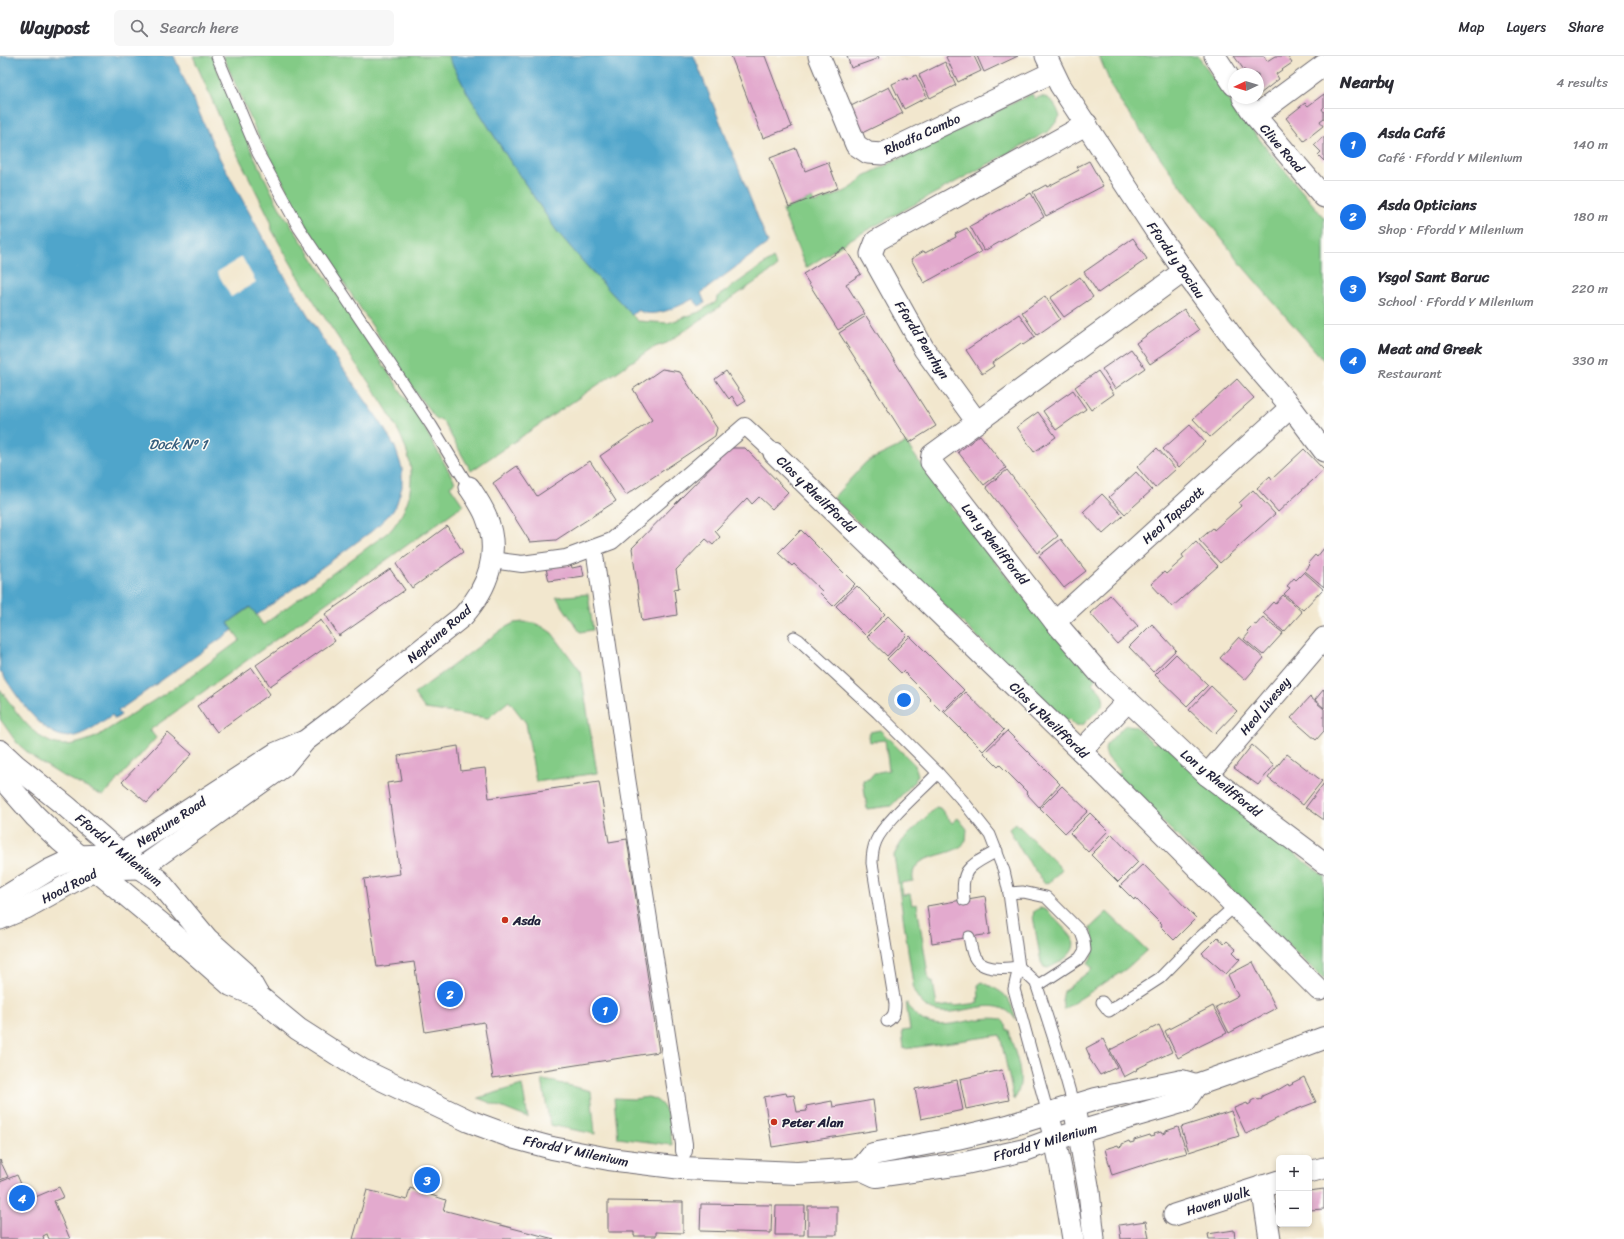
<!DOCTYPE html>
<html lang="en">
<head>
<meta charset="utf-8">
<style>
  body { margin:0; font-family:Sriracha,sans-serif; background:#f7f7f7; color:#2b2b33 }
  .controls { position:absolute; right:12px; bottom:12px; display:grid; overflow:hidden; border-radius:6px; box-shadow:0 2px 6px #0003 }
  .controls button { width:36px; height:36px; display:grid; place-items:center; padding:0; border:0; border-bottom:1px solid #e1e1e2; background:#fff; color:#2b2b33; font:20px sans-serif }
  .compass { position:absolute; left:1228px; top:12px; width:36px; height:36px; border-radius:50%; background:#fff; box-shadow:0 2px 6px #0003; rotate:266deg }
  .you { position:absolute; left:904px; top:644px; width:14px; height:14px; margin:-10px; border:3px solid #fff; border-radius:50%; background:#1a73e8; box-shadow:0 0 0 6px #1a73e833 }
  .badge { display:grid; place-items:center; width:26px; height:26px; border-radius:50%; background:#1a73e8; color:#fff; font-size:13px; font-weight:700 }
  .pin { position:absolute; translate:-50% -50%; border:2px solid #fff; box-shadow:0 1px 4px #0006 }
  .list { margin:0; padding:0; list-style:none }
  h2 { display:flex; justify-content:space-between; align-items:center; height:52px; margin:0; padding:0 16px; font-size:17px }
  h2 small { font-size:13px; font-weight:400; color:#7c7c81 }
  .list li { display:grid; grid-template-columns:26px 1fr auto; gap:12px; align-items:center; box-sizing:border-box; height:72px; padding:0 16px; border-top:1px solid #e1e1e2 }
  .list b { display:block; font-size:15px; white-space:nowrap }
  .list p { margin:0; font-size:13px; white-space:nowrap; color:#7c7c81 }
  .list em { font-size:13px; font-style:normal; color:#7c7c81 }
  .icon { flex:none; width:22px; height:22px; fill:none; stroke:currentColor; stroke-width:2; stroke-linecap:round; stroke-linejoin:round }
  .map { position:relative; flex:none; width:1324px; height:1183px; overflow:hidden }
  header { display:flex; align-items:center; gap:24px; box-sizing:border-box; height:56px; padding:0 20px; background:#fff; border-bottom:1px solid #e1e1e2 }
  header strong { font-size:19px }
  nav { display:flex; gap:22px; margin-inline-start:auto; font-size:14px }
  .search { width:280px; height:36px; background:#f7f7f7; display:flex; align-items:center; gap:10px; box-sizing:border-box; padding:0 14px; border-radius:6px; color:#7c7c81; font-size:15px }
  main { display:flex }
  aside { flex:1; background:#fff }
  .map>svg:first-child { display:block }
</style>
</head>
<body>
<header>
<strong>Waypost</strong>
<div class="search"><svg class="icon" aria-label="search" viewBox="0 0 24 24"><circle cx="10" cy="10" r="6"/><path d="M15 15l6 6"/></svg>Search here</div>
<nav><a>Map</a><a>Layers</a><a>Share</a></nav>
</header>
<main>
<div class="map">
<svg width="1324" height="1183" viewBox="0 0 1324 1183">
  <rect width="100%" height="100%" fill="#fdfcf7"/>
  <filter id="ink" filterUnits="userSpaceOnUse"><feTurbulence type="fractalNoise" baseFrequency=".025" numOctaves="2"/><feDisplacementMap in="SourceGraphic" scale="8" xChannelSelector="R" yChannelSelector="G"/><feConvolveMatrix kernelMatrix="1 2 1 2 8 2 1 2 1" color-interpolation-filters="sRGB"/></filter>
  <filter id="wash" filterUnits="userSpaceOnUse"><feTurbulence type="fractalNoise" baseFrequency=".012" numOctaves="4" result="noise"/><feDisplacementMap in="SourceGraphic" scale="16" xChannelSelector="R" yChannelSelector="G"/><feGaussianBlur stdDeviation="0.9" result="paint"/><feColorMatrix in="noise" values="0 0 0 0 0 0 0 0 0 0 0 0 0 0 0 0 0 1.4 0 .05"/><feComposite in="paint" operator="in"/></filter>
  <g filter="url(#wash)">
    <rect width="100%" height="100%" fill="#f2e7ce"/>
    <!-- green -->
    <g fill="#83cb86" stroke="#527660">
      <path d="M193 0H212L250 92 279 151 420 364 455 426 450 430 463 449 150 674 156 682 103 740 61 719 34 702 17 687 0 663V633C14 652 35 688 63 689 75 689 85 685 96 681L183 626 240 584 228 567 251 551 263 569 391 474C406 455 412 439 411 415 407 372 362 319 339 283 315 248 292 211 272 174L271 165 226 76Z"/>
      <polygon points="223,0 448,0 468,38 508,102 556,174 585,208 632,259 638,265 668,267 699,256 716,246 717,241 773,202 777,211 667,287 652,292 471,415 444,367 440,363 437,364 419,341 305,168 256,75"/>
      <polygon points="1099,0 1198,0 1219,31 1267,93 1324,162 1324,305 1244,212 1178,126 1121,47 1111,29"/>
      <path d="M1032 38 1035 43C1048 35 1057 50 1060 61L1049 75 851 183 806 212 782 154 812 142 814 147C829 141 854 136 862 121Z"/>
      <path d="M906 387C964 472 1026 546 1096 623L1092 627C1098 633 1106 639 1103 649L1084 668 1076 670 1069 663 1066 666 833 442 866 406Z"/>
      <polygon points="588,538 593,574 580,576 556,541"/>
      <polygon points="523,566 534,567 543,571 552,577 581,616 597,717 536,726 526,667 509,645 488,662 425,653 414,638 504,572 514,567"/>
      <path d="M1127 669 1135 670 1154 688 1159 683 1275 783 1324 820V924L1116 720 1121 715C1114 708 1102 700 1106 689L1123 671Z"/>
      <polygon points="880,674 915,709 918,719 914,726 891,750 867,753 863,724 869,723 874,717 889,714 885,684 869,686 868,680 870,676"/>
      <path d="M936 751 940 752 952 767 958 762 967 773 966 785C954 804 909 794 913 825L901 827 903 839 910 838 912 849 917 848 929 925H933L937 951 954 949 955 950 978 947 977 942H979L978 929 982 926C1006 938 1009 938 1016 964 991 926 938 985 914 935L894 799 902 785Z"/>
      <polygon points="1016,767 1062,813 1050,826 1044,827 1022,796 1009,773"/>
      <path d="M1040 852C1048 853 1053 861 1059 867 1063 872 1071 878 1073 884 1078 897 1058 908 1048 912L1044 911 1041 906 1033 860 1034 855Z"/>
      <path d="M1107 856 1147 894 1126 913 1064 953 1062 944 1064 935 1092 913 1088 907C1096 893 1095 887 1090 872Z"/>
      <path d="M906 947H907C929 988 968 957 1001 963L1006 968 1007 974H1009C1013 997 1029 1022 1014 1044L1000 979 904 993 902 975 910 974Z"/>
      <polygon points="542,1024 555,1026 591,1035 595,1078 550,1069"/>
      <polygon points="522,1029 528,1062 478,1042"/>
      <path d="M648 1041C671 1046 670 1071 672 1089L618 1082 614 1042 634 1043Z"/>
    </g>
    <!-- water -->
    <g fill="#4fa5cb" stroke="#386483">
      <path d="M0 0H174L218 99 275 204 320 279 381 367 395 391 402 412V431L397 447 393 455 372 475 257 559 250 551 228 567 233 574 118 655 121 659 115 663 112 659C100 667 89 676 75 680 44 688 15 636 0 615Z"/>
      <path d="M448 0H694L768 187 701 237 705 247 699 250 693 243C679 250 653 264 638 254L632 259 585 208 556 174 508 102 468 38Z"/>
    </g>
    <!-- pier -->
    <polygon fill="#f2e7ce" points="242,201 256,226 231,241 217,216"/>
    <g id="blocks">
      <!-- building -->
      <g fill="#e3aace">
        <polygon points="731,0 765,0 792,71 763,82"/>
        <polygon points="847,0 878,0 879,2 851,12"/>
        <polygon points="948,0 974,0 981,15 958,26 946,1"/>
        <polygon points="977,0 1018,0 984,16"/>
        <polygon points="1234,0 1264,0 1267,5 1275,0 1287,0 1292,7 1276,18 1279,23 1260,38 1258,35 1258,18 1247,18"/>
        <polygon points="945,6 956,29 930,42 919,19"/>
        <polygon points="916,19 927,41 904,53 892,28 907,21 908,23"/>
        <polygon points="889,31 903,57 862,77 849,51"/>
        <polygon points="1324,38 1324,51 1322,53 1324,56 1324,62 1320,65 1323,70 1304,85 1286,62 1305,47 1308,50"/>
        <polygon points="1323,81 1324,83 1324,105 1318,99 1321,96 1314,89"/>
        <polygon points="796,92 805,115 828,106 838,132 789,151 770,102"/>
        <polygon points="1089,105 1103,130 1046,160 1033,136 1046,129 1047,131 1079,114 1077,111"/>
        <polygon points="1031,137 1044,161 984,195 970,170"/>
        <polygon points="967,172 981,196 924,227 911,203 924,195 925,197 956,181 955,178"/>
        <polygon points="1133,182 1147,203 1098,237 1084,216"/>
        <polygon points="845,192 861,218 846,228 865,258 838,274 803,218"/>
        <polygon points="1080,221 1093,241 1064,261 1050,242"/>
        <polygon points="1045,240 1060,263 1037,279 1022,256"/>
        <polygon points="1184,253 1199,274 1150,308 1136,287"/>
        <polygon points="1019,258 1035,281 1023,289 1021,287 1011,294 992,307 994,310 982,318 966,294"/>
        <polygon points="866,260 936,370 909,387 839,277"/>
        <polygon points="1131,293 1145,312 1115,333 1102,313"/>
        <polygon points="662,313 680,316 717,372 715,380 626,439 600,400 652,364 633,333"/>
        <polygon points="726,315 746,345 738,350 732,340 729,343 715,323"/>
        <polygon points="1098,315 1114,338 1091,354 1075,331"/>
        <polygon points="1237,323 1254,342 1210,381 1193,363"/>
        <polygon points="1073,334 1086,353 1056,374 1043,355"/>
        <polygon points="1038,356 1056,381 1034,396 1017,371"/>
        <polygon points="1190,369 1205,386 1179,411 1163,393"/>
        <polygon points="980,379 1006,412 984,429 958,396"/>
        <polygon points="730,392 745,392 788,436 772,453 759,441 752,448 747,442 715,475 720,481 713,489 706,483 676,514 679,532 674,533 677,559 642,565 632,492"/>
        <polygon points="1157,392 1176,413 1155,432 1137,411"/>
        <polygon points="1304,393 1324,414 1278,456 1257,432 1270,420 1272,423"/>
        <polygon points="590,405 616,445 556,484 530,486 493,427 517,410 537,440"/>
        <polygon points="1007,414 1058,480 1037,497 986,431"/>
        <polygon points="1136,416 1152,434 1125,458 1109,441"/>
        <polygon points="1253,434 1275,458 1220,507 1199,484 1213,472 1214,474 1241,450 1239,447"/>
        <polygon points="1102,438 1123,460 1103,478 1083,456"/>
        <polygon points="447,470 463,496 412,532 396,508"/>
        <polygon points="801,474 855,528 833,550 820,537 822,535 794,508 792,510 778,497"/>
        <polygon points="1061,483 1086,515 1064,532 1039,500"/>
        <polygon points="1196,486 1218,510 1172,551 1151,528 1164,516 1166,518 1184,502 1182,499"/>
        <polygon points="1324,492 1324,531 1305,515 1310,509 1308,507 1315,499 1317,501"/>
        <polygon points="571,508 572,512 582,510 584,520 549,525 546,512"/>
        <polygon points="390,513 405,534 339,580 325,558"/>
        <polygon points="1304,516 1323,533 1303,554 1284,538 1290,532 1287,530 1294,522 1296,524"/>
        <polygon points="857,530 885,558 865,579 836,550"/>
        <polygon points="1110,539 1138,570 1117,588 1090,557"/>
        <polygon points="1283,539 1302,556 1284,576 1263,557 1273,546 1275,548"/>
        <polygon points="888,560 907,579 887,600 867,581"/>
        <polygon points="1263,561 1283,577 1263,599 1244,583 1249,577 1247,575 1254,568 1256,569"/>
        <polygon points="321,564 335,585 270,630 256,609"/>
        <polygon points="1152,568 1176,594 1153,616 1129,591"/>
        <polygon points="910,580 964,634 942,656 929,643 930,642 903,615 901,617 887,603"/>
        <polygon points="1239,581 1264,602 1245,624 1220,602"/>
        <polygon points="1176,598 1208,629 1187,650 1155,619"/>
        <polygon points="252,612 270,638 217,676 211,668 210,669 197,650"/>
        <polygon points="1211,630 1237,655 1215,678 1189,654"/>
        <polygon points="1324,633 1324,652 1315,644"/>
        <polygon points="965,636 1004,674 983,695 944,656"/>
        <polygon points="1310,641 1324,653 1324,675 1316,684 1291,662"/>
        <polygon points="1007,675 1060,728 1039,751 1026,737 1027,736 1000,709 998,711 984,697"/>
        <polygon points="168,677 192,698 147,747 122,726"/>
        <polygon points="1252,689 1274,709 1258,729 1234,712"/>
        <polygon points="458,690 461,715 485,712 489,742 599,726 609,786 627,783 659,996 493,1022 484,966 425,976 414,906 377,911 364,823 400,818 387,727 402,725 398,700"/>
        <polygon points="1287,698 1322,725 1303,749 1268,722"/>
        <polygon points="1324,727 1324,764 1306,751"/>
        <polygon points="1062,730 1088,755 1065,777 1040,752"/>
        <polygon points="1090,757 1108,775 1088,796 1070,777"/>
        <polygon points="1112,778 1138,806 1118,826 1091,799"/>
        <polygon points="1143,808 1196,862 1174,884 1161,871 1162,869 1135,842 1134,844 1120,830"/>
        <polygon points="985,840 990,878 932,887 927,850"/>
        <polygon points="1218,881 1224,888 1227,885 1236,893 1233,896 1240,903 1226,918 1202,897"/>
        <polygon points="1253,906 1276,952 1229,977 1216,951 1238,940 1228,919"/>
        <polygon points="1213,950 1227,977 1202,989 1178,1002 1165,975"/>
        <polygon points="1159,969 1172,996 1136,1013 1137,1014 1124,1021 1110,994"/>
        <polygon points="1103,983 1117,1011 1100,1019 1089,1002 1090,1001 1086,992"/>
        <polygon points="1002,1014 1009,1044 966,1053 960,1023"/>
        <polygon points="1304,1021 1316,1046 1292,1055 1246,1078 1234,1052 1247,1047 1248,1049 1251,1047 1251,1045 1257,1042 1258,1044 1262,1042 1262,1040 1278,1033 1278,1034 1288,1028 1289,1030 1293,1028 1292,1027"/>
        <polygon points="957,1024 963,1054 921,1063 915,1033"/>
        <polygon points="786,1037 787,1040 794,1039 797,1056 807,1055 806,1050 832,1045 833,1051 873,1044 877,1074 772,1091 764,1041"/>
        <polygon points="1231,1055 1239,1080 1189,1096 1181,1071"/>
        <polygon points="1178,1071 1187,1097 1162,1103 1112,1119 1105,1093 1118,1089 1119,1091 1122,1090 1122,1088 1129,1085 1130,1087 1134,1086 1134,1084 1150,1079 1151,1081 1155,1080 1154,1078 1161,1076 1162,1078 1166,1077 1166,1075"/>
        <polygon points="0,1104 8,1121 0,1124"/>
        <polygon points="17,1119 25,1137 30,1135 33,1142 59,1131 64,1141 54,1145 70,1183 49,1183 47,1178 43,1180 44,1183 0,1183 0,1126"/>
        <polygon points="410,1132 446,1144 443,1154 554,1183 353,1183 367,1134 407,1144"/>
        <polygon points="1324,1133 1324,1153 1309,1154 1309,1135"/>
        <polygon points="608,1145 683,1146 683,1177 656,1176 656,1180 634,1180 634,1176 608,1176"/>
        <polygon points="701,1148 772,1149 771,1177 700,1175"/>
        <polygon points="776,1150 805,1150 804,1179 775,1179"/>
        <rect x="808" y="1150" width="29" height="29"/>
        <polygon points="1146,1165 1149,1182 1121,1183 1119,1169"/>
        <polygon points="1234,1174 1235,1183 1209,1183 1208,1178"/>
      </g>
    </g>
  </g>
  <g filter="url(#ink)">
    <use href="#blocks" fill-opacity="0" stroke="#6b676e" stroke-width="1"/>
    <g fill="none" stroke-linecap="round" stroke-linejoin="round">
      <!-- service casing -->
      <g stroke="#6b676e" stroke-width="13">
        <g id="service">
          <polyline points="217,0 258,97 299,172 431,369 469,431"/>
          <polyline points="794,581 799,584 878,657 938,717 963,745 990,779 1004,815 1009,837 1019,911 1014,933 1048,1058"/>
          <polyline points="1009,837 1023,836 1046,841 1081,876 1084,885 1085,894 1080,902 1037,930"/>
          <path d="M964 844C960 810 971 810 997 795"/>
          <path d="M969 881C971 888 971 896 975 902 983 915 1006 913 1019 911"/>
          <polyline points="1019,911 1036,927 1062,1008 1074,1051"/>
          <polyline points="1102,946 1109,955 1160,922 1198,883 1235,850"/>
          <path d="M887 965C894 961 895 956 895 948L872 807C872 799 873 792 876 785 884 766 922 734 938 717"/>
        </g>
      </g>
      <!-- pedestrian casing -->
      <g stroke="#6b676e" stroke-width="18">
        <g id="pedestrian">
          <polyline points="594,492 627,722 684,1088 684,1095"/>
          <polyline points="491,504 522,508 566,502 612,485 745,370 774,397"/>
        </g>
      </g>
      <!-- minor casing -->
      <g stroke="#6b676e" stroke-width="23">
        <g id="minor">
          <polyline points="819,0 856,89 868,97 882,98 1053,16"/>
          <polyline points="1046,0 1060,29 1155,174 1184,215 1243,295 1291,351 1324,395"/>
          <polyline points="1215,0 1234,29"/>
          <polyline points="1243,42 1255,60 1324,141"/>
          <polyline points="1255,60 1324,9"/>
          <polyline points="977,366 924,293 871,198 876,185 1087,68"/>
          <polyline points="774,397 1081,695 1319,934"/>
          <polyline points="1055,566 1291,351"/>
          <polyline points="1100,618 1055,566 931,406 932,399 1184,215"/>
          <polyline points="1105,623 1207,719 1324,807"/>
          <polyline points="1081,695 1127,646"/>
          <polyline points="1207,719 1324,582"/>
          <polyline points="0,844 49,814 79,800 121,798 276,697 302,686"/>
          <path d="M0 863 26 852 96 813 141 812 283 711 305 685 338 660 463 560C488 532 501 497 486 460 482 450 475 440 469 431"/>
          <polyline points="1074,1051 1089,1135 1094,1183"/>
          <path d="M1048 1058C1060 1099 1066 1141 1073 1183"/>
          <polyline points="1309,1116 1324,1112"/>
          <polyline points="1262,1130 1270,1183"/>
          <polyline points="1174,1159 1279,1125"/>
        </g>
      </g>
      <!-- tertiary casing -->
      <g stroke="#6b676e" stroke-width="24">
        <g id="tertiary">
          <polyline points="0,695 15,709 67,751 121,798 158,824 207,883 245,917 258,940"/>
          <polyline points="0,720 35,760 61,785 172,877 231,929 258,940 298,973 362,1014 469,1065 515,1082 552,1092 609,1103 682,1112 797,1117 861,1113 876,1120 961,1108 1025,1094 1055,1083 1185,1045 1196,1029"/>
          <polyline points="861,1113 873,1098 957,1082 1008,1070 1096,1043 1182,1025 1196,1029 1247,1011 1324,982"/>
        </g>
      </g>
      <!-- service -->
      <use href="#service" stroke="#fff" stroke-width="11"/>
      <!-- pedestrian -->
      <use href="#pedestrian" stroke="#fff" stroke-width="16"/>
      <!-- minor -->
      <use href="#minor" stroke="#fff" stroke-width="21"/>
      <!-- tertiary -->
      <use href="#tertiary" stroke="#fff" stroke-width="22"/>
    </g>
  </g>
  <!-- markers -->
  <g fill="#c8321e" stroke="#fdfcf7" stroke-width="1.5">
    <circle cx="505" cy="864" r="4"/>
    <circle cx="774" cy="1066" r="4"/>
  </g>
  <g text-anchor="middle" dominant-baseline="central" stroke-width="3" stroke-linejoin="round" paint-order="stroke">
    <!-- street labels -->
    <g font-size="13" fill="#22223b" stroke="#fdfcf7">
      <text transform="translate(922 78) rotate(-24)">Rhodfa Cambo</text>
      <text transform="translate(1282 92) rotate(49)">Clive Road</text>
      <text transform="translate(1176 204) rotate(55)">Ffordd y Dociau</text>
      <text transform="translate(922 284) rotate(58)">Ffordd Penrhyn</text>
      <text transform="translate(816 438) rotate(44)">Clos y Rheilffordd</text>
      <text transform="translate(1173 459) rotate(-42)">Heol Tapscott</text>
      <text transform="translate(995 488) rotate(52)">Lon y Rheilffordd</text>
      <text transform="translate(439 578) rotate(-41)">Neptune Road</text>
      <text transform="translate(1265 650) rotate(-50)">Heol Livesey</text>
      <text transform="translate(1049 664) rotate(44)">Clos y Rheilffordd</text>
      <text transform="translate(1221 727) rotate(39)">Lon y Rheilffordd</text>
      <text transform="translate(171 766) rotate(-33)">Neptune Road</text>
      <text transform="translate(119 794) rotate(39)">Ffordd Y Mileniwm</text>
      <text transform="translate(69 830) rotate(-27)">Hood Road</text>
      <text transform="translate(1045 1086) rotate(-16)">Ffordd Y Mileniwm</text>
      <text transform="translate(576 1095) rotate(12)">Ffordd Y Mileniwm</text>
      <text transform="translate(1218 1145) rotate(-18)">Haven Walk</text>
    </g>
    <!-- poi labels -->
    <g font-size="13" font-weight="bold" fill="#22223b" stroke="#fdfcf7" text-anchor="start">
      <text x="513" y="864">Asda</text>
      <text x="782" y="1066">Peter Alan</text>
    </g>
    <!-- water labels -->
    <g font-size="14" font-style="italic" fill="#365d7c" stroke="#fdfcf7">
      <text x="178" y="388">Dock Nº 1</text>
    </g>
  </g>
</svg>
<div class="controls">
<button>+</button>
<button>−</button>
</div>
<svg class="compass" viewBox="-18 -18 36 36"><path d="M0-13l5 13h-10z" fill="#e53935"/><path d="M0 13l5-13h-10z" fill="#7c7c81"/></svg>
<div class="you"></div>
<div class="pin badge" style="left:605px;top:954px">1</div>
<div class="pin badge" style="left:450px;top:938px">2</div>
<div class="pin badge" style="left:427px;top:1124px">3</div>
<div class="pin badge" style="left:22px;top:1142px">4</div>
</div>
<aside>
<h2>Nearby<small>4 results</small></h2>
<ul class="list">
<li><span class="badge">1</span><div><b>Asda Café</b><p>Café · Ffordd Y Mileniwm</p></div><em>140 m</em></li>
<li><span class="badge">2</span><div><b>Asda Opticians</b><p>Shop · Ffordd Y Mileniwm</p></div><em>180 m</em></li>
<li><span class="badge">3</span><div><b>Ysgol Sant Baruc</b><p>School · Ffordd Y Mileniwm</p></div><em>220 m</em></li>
<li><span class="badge">4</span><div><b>Meat and Greek</b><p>Restaurant</p></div><em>330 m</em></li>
</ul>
</aside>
</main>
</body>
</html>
